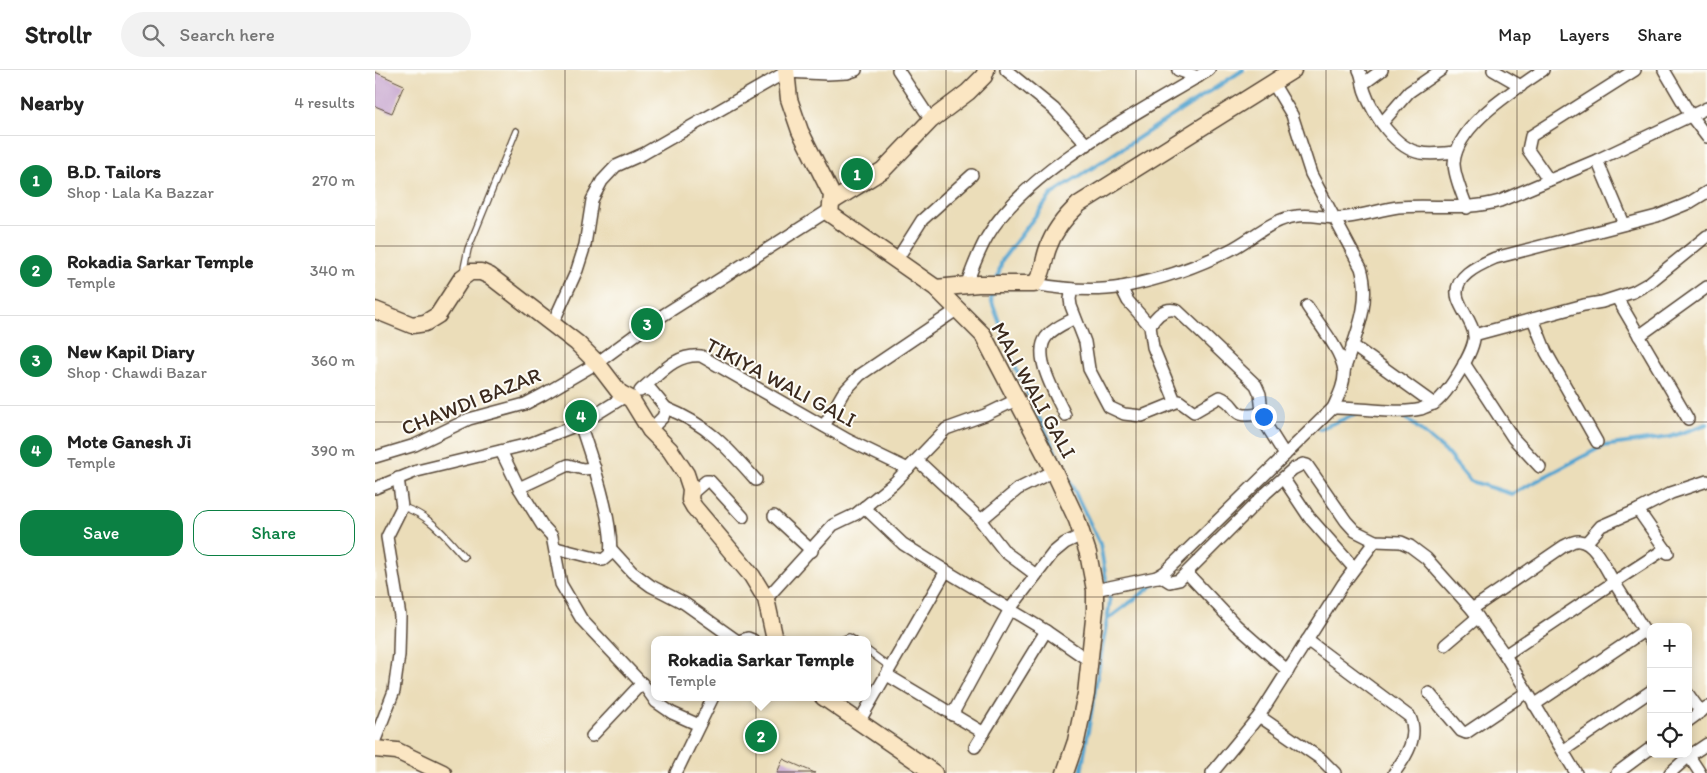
<!DOCTYPE html>
<html lang="en">
<head>
<meta charset="utf-8">
<style>
  body { margin:0; font-family:Itim,sans-serif; background:#f2f2f2; color:#222 }
  .controls { position:absolute; right:15px; bottom:15px; display:grid; overflow:hidden; border-radius:10px; box-shadow:0 2px 12px #0003 }
  .controls button { width:45px; height:45px; display:grid; place-items:center; padding:0; border:0; border-bottom:1px solid #e0e0e0; background:#fff; color:#222; font:25px sans-serif }
  .you { position:absolute; left:888px; top:346px; width:18px; height:18px; margin:-12px; border:4px solid #fff; border-radius:50%; background:#1a73e8; box-shadow:0 0 0 8px #1a73e833 }
  .badge { display:grid; place-items:center; width:32px; height:32px; border-radius:50%; background:#0b8043; color:#fff; font-size:16px; font-weight:700 }
  .pin { position:absolute; translate:-50% -50%; border:2px solid #fff; box-shadow:0 1px 5px #0006 }
  .popup { position:absolute; left:276px; top:566px; width:220px; height:65px; box-sizing:border-box; display:grid; place-content:center; border-radius:10px; background:#fff; filter:drop-shadow(0 1px 4px #0005); font-size:16px; white-space:nowrap; color:#767676 }
  .popup b { font-size:19px; color:#222 }
  .popup::after { content:''; position:absolute; left:50%; top:100%; margin-left:-10px; border:10px solid transparent; border-top-color:#fff }
  .list { margin:0; padding:0; list-style:none }
  h2 { display:flex; justify-content:space-between; align-items:center; height:65px; margin:0; padding:0 20px; font-size:21px }
  h2 small { font-size:16px; font-weight:400; color:#767676 }
  .list li { display:grid; grid-template-columns:32px 1fr auto; gap:15px; align-items:center; box-sizing:border-box; height:90px; padding:0 20px; border-top:1px solid #e0e0e0 }
  .list b { display:block; font-size:19px; white-space:nowrap }
  .list p { margin:0; font-size:16px; white-space:nowrap; color:#767676 }
  .list em { font-size:16px; font-style:normal; color:#767676 }
  .actions { display:flex; gap:10px; padding:15px 20px }
  .actions a { flex:1; padding:11px 0; border:1px solid #0b8043; border-radius:15px; text-align:center; font-size:18px; color:#0b8043 }
  .actions .main { background:#0b8043; color:#fff }
  .icon { flex:none; width:28px; height:28px; fill:none; stroke:currentColor; stroke-width:2; stroke-linecap:round; stroke-linejoin:round }
  .map { position:relative; flex:none; width:1332px; height:703px; overflow:hidden }
  header { display:flex; align-items:center; gap:30px; box-sizing:border-box; height:70px; padding:0 25px; background:#fff; border-bottom:1px solid #e0e0e0 }
  header strong { font-size:24px }
  nav { display:flex; gap:28px; margin-inline-start:auto; font-size:18px }
  .search { width:350px; height:45px; background:#f2f2f2; display:flex; align-items:center; gap:12px; box-sizing:border-box; padding:0 18px; border-radius:28px; color:#767676; font-size:19px }
  main { display:flex }
  aside { flex:1; background:#fff }
  .map>svg:first-child { display:block }
</style>
</head>
<body>
<header>
<strong>Strollr</strong>
<div class="search"><svg class="icon" aria-label="search" viewBox="0 0 24 24"><circle cx="10" cy="10" r="6"/><path d="M15 15l6 6"/></svg>Search here</div>
<nav><a>Map</a><a>Layers</a><a>Share</a></nav>
</header>
<main>
<aside>
<h2>Nearby<small>4 results</small></h2>
<ul class="list">
<li><span class="badge">1</span><div><b>B.D. Tailors</b><p>Shop · Lala Ka Bazzar</p></div><em>270 m</em></li>
<li><span class="badge">2</span><div><b>Rokadia Sarkar Temple</b><p>Temple</p></div><em>340 m</em></li>
<li><span class="badge">3</span><div><b>New Kapil Diary</b><p>Shop · Chawdi Bazar</p></div><em>360 m</em></li>
<li><span class="badge">4</span><div><b>Mote Ganesh Ji</b><p>Temple</p></div><em>390 m</em></li>
</ul>
<div class="actions"><a class="main">Save</a><a>Share</a></div>
</aside>
<div class="map">
<svg width="1332" height="703" viewBox="0 0 1332 703">
  <rect width="100%" height="100%" fill="#fdfcf7"/>
  <filter id="ink" filterUnits="userSpaceOnUse"><feTurbulence type="fractalNoise" baseFrequency=".02" numOctaves="2"/><feDisplacementMap in="SourceGraphic" scale="10" xChannelSelector="R" yChannelSelector="G"/><feConvolveMatrix kernelMatrix="1 2 1 2 8 2 1 2 1" color-interpolation-filters="sRGB"/></filter>
  <filter id="wash" filterUnits="userSpaceOnUse"><feTurbulence type="fractalNoise" baseFrequency=".0096" numOctaves="4" result="noise"/><feDisplacementMap in="SourceGraphic" scale="20" xChannelSelector="R" yChannelSelector="G"/><feGaussianBlur stdDeviation="1.12" result="paint"/><feColorMatrix in="noise" values="0 0 0 0 0 0 0 0 0 0 0 0 0 0 0 0 0 1.4 0 .05"/><feComposite in="paint" operator="in"/></filter>
  <g filter="url(#wash)">
    <rect width="100%" height="100%" fill="#ebddb9"/>
    <g fill="none" stroke-linecap="round" stroke-linejoin="round">
      <!-- stream -->
      <g stroke="#55a4cf" stroke-width="4">
        <polyline points="622,209 627,190 677,124 868,0"/>
        <polyline points="619,218 616,229 643,304 725,474 735,532 706,703"/>
        <polyline points="1025,346 1030,347 1070,381 1095,411 1137,424 1228,376 1295,367 1332,354"/>
        <polyline points="944,359 984,343"/>
        <polyline points="733,549 785,510"/>
      </g>
    </g>
    <g id="blocks">
      <!-- building -->
      <g fill="#c29fcc">
        <polygon points="0,2 29,15 17,43 0,36"/>
        <polygon points="408,689 440,703 402,703"/>
      </g>
    </g>
  </g>
  <g filter="url(#ink)">
    <use href="#blocks" fill-opacity="0" stroke="#554535" stroke-width="1"/>
    <g fill="none" stroke-linecap="round" stroke-linejoin="round">
      <!-- lane casing -->
      <g stroke="#554535" stroke-width="8">
        <g id="lane">
          <polyline points="88,203 93,179 141,61"/>
          <path d="M27 437C54 444 71 467 89 487"/>
          <polyline points="467,570 474,567 479,570"/>
          <polyline points="492,580 516,598"/>
        </g>
      </g>
      <!-- street casing -->
      <g stroke="#554535" stroke-width="14">
        <g id="street">
          <polyline points="523,0 556,50"/>
          <polyline points="631,0 679,39 712,75"/>
          <polyline points="803,0 823,7"/>
          <path d="M984 0C988 7 987 15 990 22 998 45 1021 79 1046 83 1057 85 1070 83 1081 82"/>
          <polyline points="1118,0 1146,16"/>
          <polyline points="1289,0 1316,46 1332,67"/>
          <path d="M898 13 917 45 936 104 986 198C997 234 980 266 969 301"/>
          <polyline points="988,14 1007,0"/>
          <polyline points="1007,53 1034,22 1066,0"/>
          <polyline points="1222,90 1249,154"/>
          <polyline points="1174,110 1153,80 1156,66 1260,0"/>
          <path d="M1092 138C1088 125 1079 107 1079 93 1082 54 1139 21 1168 0"/>
          <polyline points="521,191 547,150 597,105"/>
          <path d="M659 214C687 219 719 222 747 217 782 210 822 197 855 180 877 169 896 149 922 146 935 144 950 148 963 148 984 147 1003 140 1023 137 1059 134 1090 141 1125 131L1222 90 1332 38"/>
          <path d="M591 216C597 199 603 183 612 167 651 99 767 41 834 0"/>
          <polyline points="746,217 753,231 775,256 778,277 800,331"/>
          <path d="M697 219 695 229 696 236 710 272 714 299 734 337 749 344 767 346 804 331 819 342 845 327C864 334 854 351 886 343"/>
          <polyline points="1242,228 1313,349"/>
          <polyline points="1158,249 1171,282 1222,372"/>
          <polyline points="178,253 202,200 210,175 217,130 227,111 241,96 268,84 411,2 452,4 472,3 481,0"/>
          <path d="M775 256C781 246 790 236 803 241L881 315 885 324 888 350 910 385"/>
          <polyline points="1099,265 1209,235 1227,232 1258,222 1274,213 1332,166"/>
          <polyline points="1264,266 1332,217"/>
          <polyline points="977,275 1059,334"/>
          <polyline points="1089,293 1138,368 1165,397"/>
          <path d="M267 319C286 303 300 284 326 286L473 370 533 399"/>
          <polyline points="265,321 267,319 276,320 291,338 288,347 275,360"/>
          <path d="M291 338C333 355 351 376 381 410"/>
          <path d="M958 338C985 337 1020 345 1046 339 1050 337 1057 335 1060 333 1072 324 1102 279 1099 264 1097 252 1087 241 1083 229 1076 207 1104 195 1120 188L1282 146 1314 133 1332 122"/>
          <path d="M690 345C681 325 655 283 673 265 680 257 691 253 700 248"/>
          <polyline points="449,356 468,323 485,305 583,239"/>
          <polyline points="126,381 144,418 167,455 177,466 186,514 207,550 271,618 281,632 297,643 324,655"/>
          <polyline points="0,387 40,375 94,349 150,334 169,324 222,293 282,249 454,140"/>
          <polyline points="542,390 602,446 630,482 661,505"/>
          <polyline points="908,408 934,447 979,498"/>
          <polyline points="0,418 42,401 154,374 205,354 249,327"/>
          <polyline points="144,418 193,395 208,399 220,398"/>
          <polyline points="315,425 331,411 335,411 368,447"/>
          <polyline points="489,437 528,474 571,501"/>
          <polyline points="399,446 437,481"/>
          <polyline points="606,450 643,419 679,401"/>
          <polyline points="1211,473 1226,456 1263,440"/>
          <path d="M181 478 228 490 235 484C240 455 215 383 205 354"/>
          <polyline points="236,479 257,502 276,516 309,533 361,570"/>
          <polyline points="1293,483 1263,440 1296,423 1332,411"/>
          <polyline points="812,503 861,555 913,601"/>
          <path d="M782 507 790 502 958 338C963 327 970 314 969 301 967 281 943 253 932 236"/>
          <polyline points="720,520 782,507 787,507 795,512 804,510 891,423 918,399 928,394 932,395 971,451 980,461 1000,471 1026,472 1035,476 1051,488 1097,539 1130,585 1201,703"/>
          <polyline points="391,529 458,455 481,444 519,413 571,359 610,345 643,329"/>
          <path d="M1097 539 1189 476C1194 474 1199 470 1204 471 1220 472 1231 500 1239 512L1290 479"/>
          <polyline points="367,570 373,568 378,570"/>
          <path d="M932 570 1035 647C1044 667 1031 687 1019 703"/>
          <polyline points="1070,575 1103,547"/>
          <polyline points="1130,585 1239,512 1276,571"/>
          <polyline points="512,605 609,663"/>
          <polyline points="1054,623 1086,661 1091,663 1152,622"/>
          <polyline points="1313,624 1326,642"/>
          <polyline points="1159,635 1269,561"/>
          <polyline points="577,645 635,539 678,483 690,473 707,465"/>
          <polyline points="884,646 946,689 960,703"/>
          <polyline points="1313,651 1332,637"/>
          <polyline points="484,652 571,501 671,561 716,592"/>
          <polyline points="217,666 267,613"/>
          <polyline points="0,670 19,621 24,585 25,546 12,467 27,437 23,408"/>
          <polyline points="600,677 671,561"/>
          <polyline points="1189,680 1276,621"/>
          <polyline points="1314,686 1325,703"/>
          <polyline points="301,703 338,627"/>
          <polyline points="837,703 884,646 968,514 1000,471"/>
          <polyline points="1242,703 1276,678"/>
          <polyline points="1295,703 1314,686 1332,674"/>
        </g>
      </g>
      <!-- secondary casing -->
      <g stroke="#554535" stroke-width="19">
        <g id="secondary">
          <polyline points="411,0 414,29 425,61 457,125 455,144 561,218 608,265 679,401 702,450 713,483 720,520 720,540 711,624 701,671 690,703"/>
          <polyline points="458,131 508,100 556,50 593,22 609,6 611,0"/>
          <path d="M561 218 603 214H659C669 204 668 191 673 178 679 160 690 147 704 134L918 0"/>
          <polyline points="0,240 37,255 50,253 63,245 87,208 95,202 106,202 115,206 202,273 222,293 245,323 256,329 275,360 295,380 311,404 316,419 315,430 319,437 377,506 391,529 400,570"/>
          <polyline points="448,627 559,703"/>
          <polyline points="0,679 22,681 68,703"/>
        </g>
      </g>
      <!-- lane -->
      <use href="#lane" stroke="#fff" stroke-width="5.5"/>
      <!-- street -->
      <use href="#street" stroke="#fff" stroke-width="11"/>
      <!-- secondary -->
      <use href="#secondary" stroke="#fbe6c3" stroke-width="16"/>
    </g>
  </g>
  <!-- grid -->
  <path fill="none" stroke="#3b2a1e" stroke-width="1" stroke-opacity="0.55" d="M190 0V703M381 0V703M571 0V703M761 0V703M951 0V703M1142 0V703M0 176H1332M0 352H1332M0 527H1332"/>
  <g text-anchor="middle" dominant-baseline="central" stroke-width="4" stroke-linejoin="round" paint-order="stroke">
    <!-- street labels -->
    <g font-size="21" fill="#3b2a1e" stroke="#fdfcf7">
      <text transform="translate(406 312) rotate(28)">TIKIYA WALI GALI</text>
      <text transform="translate(659 320) rotate(61)">MALI WALI GALI</text>
      <text transform="translate(96 331) rotate(-22)">CHAWDI BAZAR</text>
    </g>
  </g>
</svg>
<div class="controls">
<button>+</button>
<button>−</button>
<button><svg class="icon" aria-label="locate" viewBox="0 0 24 24"><circle cx="12" cy="12" r="6"/><path d="M12 2v4M12 18v4M2 12h4M18 12h4"/></svg></button>
</div>
<div class="you"></div>
<div class="pin badge" style="left:482px;top:104px">1</div>
<div class="pin badge" style="left:386px;top:666px">2</div>
<div class="popup"><b>Rokadia Sarkar Temple</b>Temple</div>
<div class="pin badge" style="left:272px;top:254px">3</div>
<div class="pin badge" style="left:206px;top:346px">4</div>
</div>
</main>
</body>
</html>
